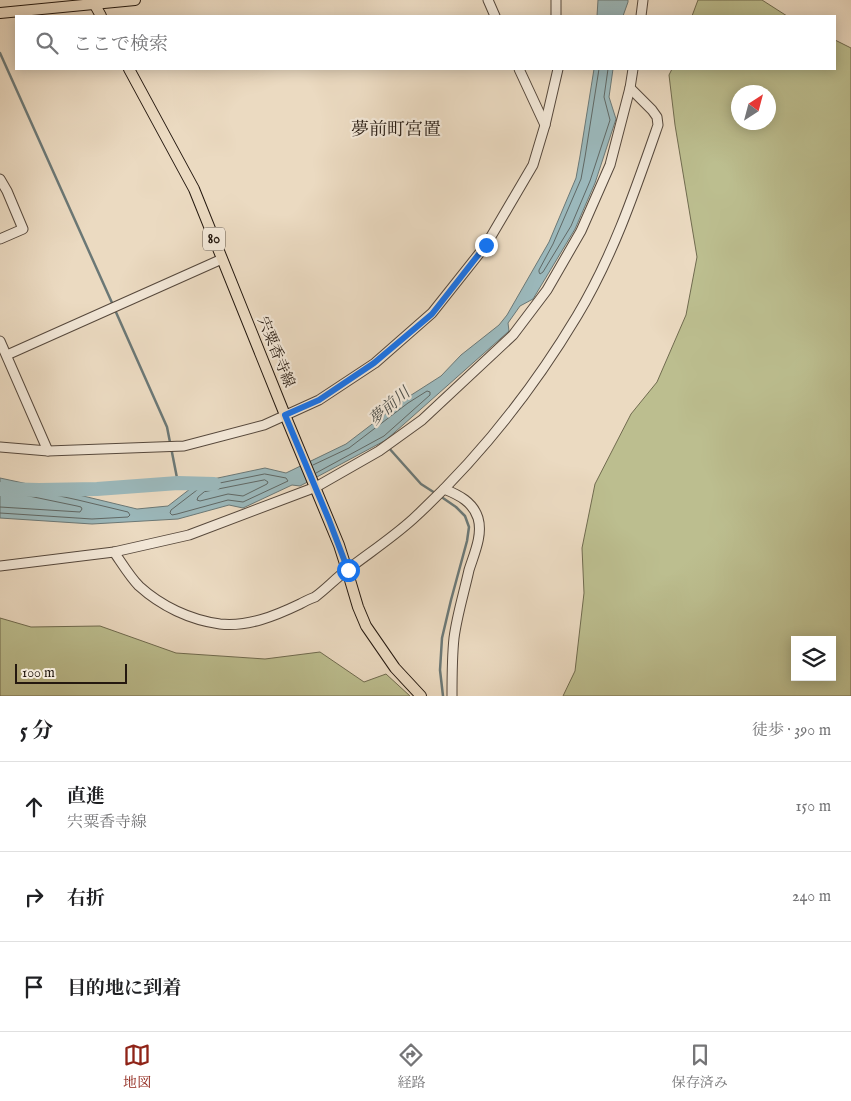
<!DOCTYPE html>
<html lang="ja">
<head>
<meta charset="utf-8">
<style>
  body { margin:0; font-family:"IM FELL English","Noto Serif JP",serif; background:#f6f6f6; color:#202124 }
  .controls { position:absolute; right:15px; bottom:15px; display:grid; overflow:hidden; border-radius:0px; box-shadow:0 2px 12px #0003 }
  .controls button { width:45px; height:45px; display:grid; place-items:center; padding:0; border:0; border-bottom:1px solid #e0e0e0; background:#fff; color:#202124; font:25px sans-serif }
  .compass { position:absolute; left:731px; top:85px; width:45px; height:45px; border-radius:50%; background:#fff; box-shadow:0 2px 12px #0003; rotate:36deg }
  .scale { position:absolute; left:15px; bottom:12px; width:112px; box-sizing:border-box; padding-left:5px; border:2px solid #24180f; border-top:0; font-size:14px; line-height:18px; white-space:nowrap; color:#24180f; -webkit-text-stroke:4px #f2e7d7; paint-order:stroke }
  .stop { position:absolute; width:15px; height:15px; margin:-11px; border:4px solid #1a73e8; border-radius:50%; background:#fff }
  .stop.end { background:#1a73e8; border-color:#fff; box-shadow:0 1px 5px #0008 }
  .list { margin:0; padding:0; list-style:none }
  h2 { display:flex; justify-content:space-between; align-items:center; height:65px; margin:0; padding:0 20px; font-size:21px }
  h2 small { font-size:16px; font-weight:400; color:#757577 }
  .list li { display:grid; grid-template-columns:32px 1fr auto; gap:15px; align-items:center; box-sizing:border-box; height:90px; padding:0 20px; border-top:1px solid #e0e0e0 }
  .list b { display:block; font-size:19px; white-space:nowrap }
  .list p { margin:0; font-size:16px; white-space:nowrap; color:#757577 }
  .list em { font-size:16px; font-style:normal; color:#757577 }
  .icon { flex:none; width:28px; height:28px; fill:none; stroke:currentColor; stroke-width:2; stroke-linecap:round; stroke-linejoin:round }
  .map { position:relative; flex:none; width:851px; height:696px; overflow:hidden }
  .search { position:absolute; background:#fff; box-shadow:0 2px 12px #0003; left:15px; right:15px; top:15px; height:55px; display:flex; align-items:center; gap:12px; box-sizing:border-box; padding:0 18px; border-radius:0px; color:#757577; font-size:19px }
  .sheet { height:335px; background:#fff }
  nav { display:flex; justify-content:space-around; align-items:center; box-sizing:border-box; height:70px; border-top:1px solid #e0e0e0; background:#fff; font-size:14px; color:#757577 }
  nav a { display:grid; justify-items:center; gap:2px }
  nav .on { color:#8f2418 }
  .map>svg:first-child { display:block }
</style>
</head>
<body>
<div class="map">
<svg width="851" height="696" viewBox="0 0 851 696">
  <rect width="100%" height="100%" fill="#ebdac1"/>
  <filter id="stains"><feTurbulence type="fractalNoise" baseFrequency=".004" numOctaves="4"/><feColorMatrix values="0 0 0 0 .2 0 0 0 0 .09 0 0 0 0 .02 0 0 0 .5 -.17"/></filter>
  <radialGradient id="worn" r=".72"><stop offset=".6" stop-color="#630" stop-opacity="0"/><stop offset="1" stop-color="#630" stop-opacity=".3"/></radialGradient>
  <!-- green -->
  <g fill="#bcbe8f" stroke="#706b4f" fill-rule="evenodd">
    <polygon points="698,0 762,0 787,16 692,16"/>
    <path d="M835 40 851 48V696H563L575 671 584 593 582 548 595 484 631 414 657 382 686 315 697 257 675 125 669 75 672 69H835ZM768 92V122H738V92ZM795 640H832V677H795Z"/>
    <polygon points="0,618 31,627 100,626 176,653 265,659 320,652 364,682 386,674 410,696 0,696"/>
  </g>
  <!-- water -->
  <g fill="#9bb8bb" stroke="#6b7876">
    <polygon points="598,0 628,0 628,2 623,16 597,16"/>
    <polygon points="594,69 613,69 609,97 616,119 595,183 575,229 533,299 520,306 508,323 509,331 386,440 300,486 292,485 243,508 229,505 178,519 92,524 0,518 0,478 79,495 137,509 168,506 199,482 265,468 286,473 346,444 405,399 441,376 461,355 499,325 507,315 549,242 576,178 580,156"/>
  </g>
  <g fill="none" stroke-linecap="round" stroke-linejoin="round">
    <!-- shore -->
    <g stroke="#606865" stroke-width="1">
      <polyline points="599,69 585,157 581,179 553,244 539,270 539,272 540,274 543,272 571,226 590,181 610,120 604,97 608,69"/>
      <polyline points="313,465 349,448 408,403 427,391 430,392 430,395 384,436 316,473"/>
      <polygon points="265,474 286,478 288,481 243,502 228,500 177,514 172,515 170,513 171,510 201,487"/>
      <polygon points="265,480 268,482 267,484 243,496 228,494 200,501 197,500 198,497 204,492"/>
      <polyline points="0,483 78,500 128,512 130,515 128,517 92,519 0,513"/>
      <polyline points="0,490 77,506 81,507 82,509 80,512 0,507"/>
    </g>
    <!-- stream -->
    <g stroke="#6b7876" stroke-width="2.5">
      <polyline points="0,53 113,305"/>
      <polyline points="115,310 167,427 178,483"/>
      <polyline points="388,447 421,484 435,493"/>
      <polyline points="440,496 456,507 465,516 469,527 467,541 451,600 442,638 440,670 443,696"/>
    </g>
    <!-- river -->
    <polyline stroke="#9bb8bb" stroke-width="14" points="0,489 39,490 97,489 178,483 214,484"/>
    <!-- minor casing -->
    <g stroke="#56483c" stroke-width="11">
      <g id="minor">
        <polyline points="488,0 495,16"/>
        <polyline points="556,16 556,0"/>
        <polyline points="641,16 643,0"/>
        <polyline points="519,69 545,125"/>
        <polyline points="0,179 7,191 23,229 0,239"/>
        <polyline points="0,341 48,451"/>
        <polyline points="7,355 222,259"/>
        <polyline points="0,447 48,451 184,446 264,425 319,400 375,363 432,313 486,245 533,165 545,125 558,69"/>
        <path d="M444 489C459 495 473 502 478 518 483 535 474 554 469 570 464 593 457 615 454 638 452 657 452 677 452 696"/>
        <path d="M114 552C121 562 130 577 139 586 161 606 190 620 220 624 248 627 275 616 300 604 305 601 310 599 315 597 326 589 336 578 347 570 369 553 392 538 413 519 477 460 532 391 577 316 613 256 635 191 658 125L657 117 652 110 630 88"/>
        <polyline points="0,566 114,552 189,535 316,487 379,451 422,420 513,335 547,290 581,231 610,165 630,88 633,69"/>
      </g>
    </g>
    <!-- major casing -->
    <g stroke="#24180f" stroke-width="12">
      <g id="major">
        <polyline points="95,5 101,16"/>
        <polyline points="0,13 135,0"/>
        <polyline points="129,69 194,189 285,415 339,545 347,570 358,607 366,626 395,668 421,696"/>
      </g>
    </g>
    <!-- minor -->
    <use href="#minor" stroke="#f2e7d7" stroke-width="9"/>
    <!-- major -->
    <use href="#major" stroke="#ebdac1" stroke-width="10"/>
  </g>
  <g fill="none" stroke-linecap="round" stroke-linejoin="round">
    <!-- route -->
    <polyline stroke="#1a73e8" stroke-width="6" points="348,570 329,520 285,415 319,400 374,363 432,314 486,245"/>
  </g>
  <g text-anchor="middle" dominant-baseline="central" stroke-width="4.5" stroke-linejoin="round" paint-order="stroke">
    <!-- shield labels -->
    <rect fill="#f2e7d7" stroke="#62564b" stroke-width="1" x="203" y="227.5" width="22" height="23" rx="4"/>
    <g font-size="14" font-weight="bold" fill="#24180f">
      <text x="214" y="239">80</text>
    </g>
    <!-- street labels -->
    <g font-size="15" fill="#24180f" stroke="#f2e7d7">
      <text transform="translate(276 352) rotate(68)">宍粟香寺線</text>
    </g>
    <!-- water labels -->
    <g font-size="16" font-style="italic" fill="#4e504b" stroke="#f2e7d7">
      <text transform="translate(390 407) rotate(-41)">夢前川</text>
    </g>
    <!-- quarter labels -->
    <g font-size="18" fill="#24180f" stroke="#f2e7d7">
      <text x="396" y="130">夢前町宮置</text>
    </g>
  </g>
  <rect width="100%" height="100%" filter="url(#stains)"/>
  <rect width="100%" height="100%" fill="url(#worn)"/>
</svg>
<div class="controls">
<button><svg class="icon" aria-label="layers" viewBox="0 0 24 24"><path d="M12 4l9 5-9 5-9-5zM3 14l9 5 9-5"/></svg></button>
</div>
<svg class="compass" viewBox="-18 -18 36 36"><path d="M0-13l5 13h-10z" fill="#e53935"/><path d="M0 13l5-13h-10z" fill="#757577"/></svg>
<div class="scale">100 m</div>
<div class="stop" style="left:348px;top:570px"></div>
<div class="stop end" style="left:486px;top:245px"></div>
<div class="search"><svg class="icon" aria-label="search" viewBox="0 0 24 24"><circle cx="10" cy="10" r="6"/><path d="M15 15l6 6"/></svg>ここで検索</div>
</div>
<section class="sheet">
<h2>5 分<small>徒歩 · 390 m</small></h2>
<ul class="list">
<li><svg class="icon" aria-label="ahead" viewBox="0 0 24 24"><path d="M12 20V5M6 11l6-6 6 6"/></svg><div><b>直進</b><p>宍粟香寺線</p></div><em>150 m</em></li>
<li><svg class="icon" aria-label="right" viewBox="0 0 24 24"><path d="M7 20v-9h11M14 6l5 5-5 5"/></svg><div><b>右折</b></div><em>240 m</em></li>
<li><svg class="icon" aria-label="arrive" viewBox="0 0 24 24"><path d="M6 21V4h12l-3 4 3 4H6"/></svg><div><b>目的地に到着</b></div></li>
</ul>
</section>
<nav>
<a class="on"><svg class="icon" aria-label="map" viewBox="0 0 24 24"><path d="M3 6l6-2 6 2 6-2v14l-6 2-6-2-6 2zM9 4v14M15 6v14"/></svg>地図</a>
<a><svg class="icon" aria-label="directions" viewBox="0 0 24 24"><path d="M12 3l9 9-9 9-9-9zM9 14v-3h6M13 9l2 2-2 2"/></svg>経路</a>
<a><svg class="icon" aria-label="saved" viewBox="0 0 24 24"><path d="M7 4h10v16l-5-4-5 4z"/></svg>保存済み</a>
</nav>
</body>
</html>
